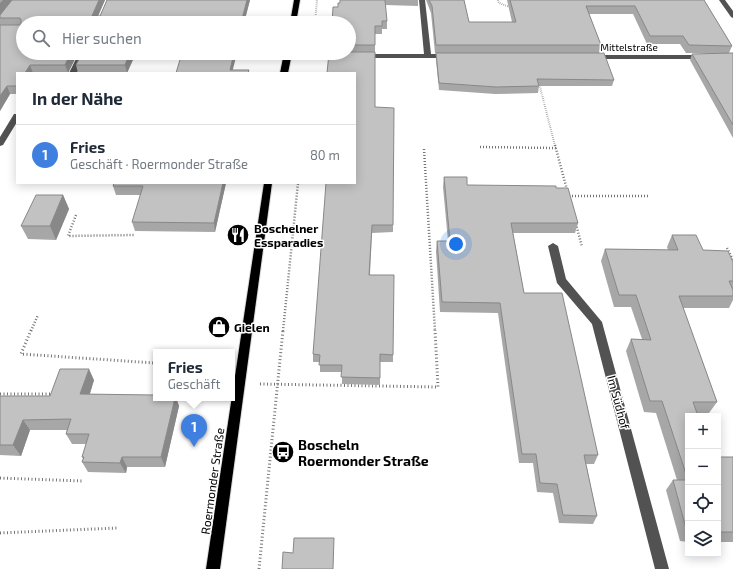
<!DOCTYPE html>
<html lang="de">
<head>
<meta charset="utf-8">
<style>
  body { margin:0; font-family:"Exo 2",sans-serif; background:#f6f6f7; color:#1f2937 }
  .controls { position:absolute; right:12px; bottom:12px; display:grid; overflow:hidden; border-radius:0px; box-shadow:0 2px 10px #0003 }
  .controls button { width:36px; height:36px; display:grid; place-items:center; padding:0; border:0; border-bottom:1px solid #e0e1e3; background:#fff; color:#1f2937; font:20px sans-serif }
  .you { position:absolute; left:456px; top:244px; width:14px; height:14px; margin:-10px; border:3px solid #fff; border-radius:50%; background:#1a73e8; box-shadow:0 0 0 6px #1a73e833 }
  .badge { display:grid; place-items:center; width:26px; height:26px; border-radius:50%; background:#d93025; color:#fff; font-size:13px; font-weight:700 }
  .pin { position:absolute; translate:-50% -33px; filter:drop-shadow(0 1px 2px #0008) }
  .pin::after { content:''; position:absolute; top:21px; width:14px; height:12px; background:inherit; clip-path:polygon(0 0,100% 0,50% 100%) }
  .popup { position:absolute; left:153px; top:349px; width:82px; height:52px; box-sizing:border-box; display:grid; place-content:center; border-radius:0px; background:#fff; filter:drop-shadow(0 1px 3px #0005); font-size:13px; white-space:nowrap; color:#747a83 }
  .popup b { font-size:15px; color:#1f2937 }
  .popup::after { content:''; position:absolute; left:50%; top:100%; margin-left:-8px; border:8px solid transparent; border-top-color:#fff }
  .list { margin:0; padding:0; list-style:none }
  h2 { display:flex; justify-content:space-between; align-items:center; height:52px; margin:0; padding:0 16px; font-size:17px }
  h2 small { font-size:13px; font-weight:400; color:#747a83 }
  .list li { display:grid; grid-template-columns:26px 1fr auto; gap:12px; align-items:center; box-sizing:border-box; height:60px; padding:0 16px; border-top:1px solid #e0e1e3 }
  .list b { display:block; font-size:15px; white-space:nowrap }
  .list p { margin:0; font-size:13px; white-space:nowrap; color:#747a83 }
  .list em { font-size:13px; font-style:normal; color:#747a83 }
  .icon { flex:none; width:22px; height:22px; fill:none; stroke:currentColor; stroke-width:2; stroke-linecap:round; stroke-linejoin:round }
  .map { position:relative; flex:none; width:733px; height:569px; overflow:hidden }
  .search { position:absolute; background:#fff; box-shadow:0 2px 10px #0003; left:16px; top:16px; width:340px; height:44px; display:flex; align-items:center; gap:10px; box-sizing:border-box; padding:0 14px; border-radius:22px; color:#747a83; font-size:15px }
  .panel { position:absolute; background:#fff; box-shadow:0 2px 10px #0003; left:16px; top:72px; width:340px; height:112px; border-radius:0px }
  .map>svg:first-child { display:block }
</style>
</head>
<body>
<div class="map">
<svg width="733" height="569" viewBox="0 0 733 569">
  <rect width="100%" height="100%" fill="#fff"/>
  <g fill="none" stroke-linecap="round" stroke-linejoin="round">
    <!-- major casing -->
    <g stroke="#dbdbdb" stroke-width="2">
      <g id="major">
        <polygon points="294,0 300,0 296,23 290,23"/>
        <polygon points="284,53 292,53 288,73 280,73"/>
        <polygon points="264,183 272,183 220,569 206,569"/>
      </g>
    </g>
    <!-- path-far2 -->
    <g stroke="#747474" stroke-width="2" stroke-dasharray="0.5 1.5" stroke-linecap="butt">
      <polyline points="498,0 499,3 510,7"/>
      <polyline points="315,23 317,0"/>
      <polyline points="539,83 555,146"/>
    </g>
    <!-- path-far1 -->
    <g stroke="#747474" stroke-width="2.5" stroke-dasharray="1 2" stroke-linecap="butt">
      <polyline points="555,145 567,190"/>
      <polyline points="480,147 556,148"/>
      <polyline points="424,149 435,331"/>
      <polyline points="569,196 649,196"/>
      <polyline points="76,215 68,236 134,235"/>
      <polyline points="576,224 582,247"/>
      <polyline points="727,248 733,260"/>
      <polyline points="31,331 38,315"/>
      <polyline points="283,331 298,183"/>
    </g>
    <!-- path -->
    <g stroke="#747474" stroke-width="3" stroke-dasharray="1 2.5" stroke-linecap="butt">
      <polyline points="31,330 21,354 155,363"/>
      <polyline points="260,384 438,387 435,330"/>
      <polyline points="0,394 51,394"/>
      <polyline points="0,478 83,481"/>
      <polyline points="0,533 117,528"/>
      <polyline points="259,569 283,330"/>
    </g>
    <!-- minor -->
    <g fill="#525252" fill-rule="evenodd">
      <polygon points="419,0 425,0 431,54 452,54 452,58 358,58 358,54 424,54"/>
      <polygon points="719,0 725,0 733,11 733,18 731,17"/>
      <polygon points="79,53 87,53 77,73 69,73"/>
      <polygon points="284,54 341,54 345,56 341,58 284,58"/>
      <rect x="590" y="55" width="143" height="4"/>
      <polygon points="14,114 17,114 17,122 3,145 0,146 0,137"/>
      <polygon points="553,243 558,246 566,279 602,322 669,569 655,569 592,324 557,283 548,246"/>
    </g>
    <!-- major -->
    <use href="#major" fill="#000" fill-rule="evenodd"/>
  </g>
  <!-- wall -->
  <g fill="#a7a7a7">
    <polygon points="0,0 105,0 98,16 100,16 107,0 250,0 244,23 23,23 23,53 78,53 68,73 17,73 17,94 10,94 0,111"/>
    <polygon points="340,0 418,0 418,6 385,5 387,21 387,29 382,29 382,34 375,34 375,107 393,225 393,232 372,233 370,275 393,355 393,362 380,362 380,385 342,384 342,372 320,372 320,362 313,362 313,354 349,53 349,23 338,7 340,3"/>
    <polygon points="426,0 464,0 469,22 512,22 507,0 704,0 732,46 729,53 733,53 733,138 690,60 692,54 728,53 686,53 680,44 647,44 633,14 589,14 601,45 599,53 435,53 431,13"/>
    <polygon points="82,53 136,53 127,73 78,73 76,65"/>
    <polygon points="436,53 614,80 612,86 539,86 538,93 495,94 439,90 436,60"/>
    <polygon points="444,177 467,185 556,188 578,223 575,233 513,233 524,293 598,455 594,464 586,464 597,516 593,524 559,523 553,493 537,492 533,463 519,463 498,313 440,312 436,251 437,241 448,241 443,187"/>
    <polygon points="114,183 226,183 215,232 135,231 132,222 141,195 116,195 113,186"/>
    <polygon points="63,195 69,209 56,240 28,239 21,226"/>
    <polygon points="672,235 703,250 733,262 733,300 729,308 683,308 717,402 709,413 697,413 688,416 688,542 680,541 666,490 673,480 677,480 656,413 644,412 626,351 631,339 642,339 631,307 614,307 601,261 605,249 668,250 667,247"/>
    <polygon points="94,380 90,394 156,398 176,398 179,406 165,467 127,467 126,473 88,472 82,462 83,458 82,457 86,444 72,444 66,434 67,430 30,430 21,456 0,455 0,396 50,396"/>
    <rect x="718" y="457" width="15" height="85"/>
  </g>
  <!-- shaded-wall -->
  <g fill="#888">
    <polygon points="3,0 12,0 0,16 0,3"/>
    <polygon points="99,0 105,0 95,23 92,16"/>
    <polygon points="247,0 250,0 244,23 241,23"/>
    <polygon points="71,53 78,53 68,73 65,65"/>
    <polygon points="130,53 136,53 127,73 125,65"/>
    <polygon points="234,53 237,53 232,73 230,70"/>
    <polygon points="30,65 33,73 25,73"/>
    <polygon points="7,86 10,94 0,111 0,96"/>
    <polygon points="223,183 226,183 215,232 214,223"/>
    <polygon points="63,195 69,209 56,240 50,226"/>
    <polygon points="89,369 94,380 86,405 80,394"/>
    <polygon points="175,398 176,398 179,406 165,467 161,457"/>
    <polygon points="23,420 30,430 21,456 13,445"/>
    <polygon points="122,457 127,467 126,473 120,463"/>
  </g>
  <!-- building -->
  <g fill="#c2c2c2" stroke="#888">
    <polygon points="12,0 99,0 92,16 100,16 107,0 247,0 241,23 23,23 23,53 71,53 65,65 30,65 25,73 17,73 17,86 7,86 0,96 0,25 21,25 21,20 20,18 0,18 0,15"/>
    <polygon points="340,0 385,0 387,21 382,21 382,26 375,26 375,45 349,45 349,23 332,23 333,7 338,7 338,3 340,3"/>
    <polygon points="429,0 464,0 469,22 516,22 510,0 704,0 732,46 689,45 683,36 650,36 635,6 586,6 601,45 436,45 432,6"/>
    <polygon points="349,52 375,52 375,107 394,108 393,225 372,225 369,275 394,275 393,355 380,354 380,378 341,377 342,365 319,365 320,355 313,354 326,183 355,183 355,73 327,73 329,53 349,53"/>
    <polygon points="82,53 130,53 125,65 76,65"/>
    <polygon points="182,53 234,53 230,70 249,70 248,73 176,73"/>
    <polygon points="436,53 604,53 614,80 537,79 539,86 496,87 439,83"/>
    <polygon points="733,53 733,125 692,54"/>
    <polygon points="444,177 467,177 467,185 556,186 556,188 568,188 578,223 511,223 524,293 562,293 598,455 584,455 597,516 563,515 557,484 540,483 536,454 522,454 500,303 442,302 437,241 450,241"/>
    <polygon points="114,183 223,183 214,223 132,222 143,186 113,186"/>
    <polygon points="36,195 63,195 50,226 21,226"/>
    <polygon points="672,235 696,235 703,250 728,251 733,262 733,281 729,281 733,290 733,296 679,296 717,402 693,402 698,416 688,416 688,480 662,401 650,401 631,339 651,340 636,295 619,295 605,249 678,250"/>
    <polygon points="60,369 89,369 80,394 156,395 156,398 175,398 161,457 122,457 120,463 82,462 84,457 82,457 89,434 66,434 71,419 23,420 13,445 0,445 0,396 50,396"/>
    <rect x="718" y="457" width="15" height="75"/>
    <polygon points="673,480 688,480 688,532 687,532"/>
    <polygon points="294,538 334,538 333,569 282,569 283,552 293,553"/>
  </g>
  <!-- icons -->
  <defs>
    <g id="restaurant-disc" transform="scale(1.15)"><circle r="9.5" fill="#000" stroke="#fff"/><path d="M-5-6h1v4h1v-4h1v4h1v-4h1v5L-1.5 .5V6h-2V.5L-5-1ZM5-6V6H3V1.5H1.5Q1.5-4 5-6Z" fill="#fff"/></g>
    <g id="shop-disc" transform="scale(1.15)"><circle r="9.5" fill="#000" stroke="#fff"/><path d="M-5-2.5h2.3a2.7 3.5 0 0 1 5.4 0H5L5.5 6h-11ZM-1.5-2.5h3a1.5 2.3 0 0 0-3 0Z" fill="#fff"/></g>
    <g id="bus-disc" transform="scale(1.15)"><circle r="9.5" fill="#000" stroke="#fff"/><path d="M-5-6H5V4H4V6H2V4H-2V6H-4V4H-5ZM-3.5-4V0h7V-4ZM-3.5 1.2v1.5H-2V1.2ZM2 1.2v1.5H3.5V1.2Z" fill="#fff"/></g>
  </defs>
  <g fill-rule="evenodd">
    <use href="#restaurant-disc" x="238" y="235"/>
    <use href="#shop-disc" x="219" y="327"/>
    <use href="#bus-disc" x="283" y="452"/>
  </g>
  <g text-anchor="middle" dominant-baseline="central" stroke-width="3" stroke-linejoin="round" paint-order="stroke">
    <!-- far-street labels -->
    <g font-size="10" fill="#000" stroke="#fff">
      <text x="629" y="47">Mittelstraße</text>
    </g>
    <!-- poi labels -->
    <g font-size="12" font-weight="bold" fill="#000" stroke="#fff" text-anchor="start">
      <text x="254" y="228">Boschelner<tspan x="254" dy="14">Essparadies</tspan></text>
      <text x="234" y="327">Gielen</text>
    </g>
    <!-- street labels -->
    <g font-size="12" fill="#000" stroke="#fff">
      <text transform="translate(619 402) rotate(75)">Im Südhof</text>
      <text transform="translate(212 481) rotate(-82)">Roermonder Straße</text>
    </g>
    <!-- near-poi labels -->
    <g font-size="14" font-weight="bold" fill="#000" stroke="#fff" text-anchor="start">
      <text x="298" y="444">Boscheln<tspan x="298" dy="16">Roermonder Straße</tspan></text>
    </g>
  </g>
</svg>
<div class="controls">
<button>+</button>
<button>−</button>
<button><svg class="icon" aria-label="locate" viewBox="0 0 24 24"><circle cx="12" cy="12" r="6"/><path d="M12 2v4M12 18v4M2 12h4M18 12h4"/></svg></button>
<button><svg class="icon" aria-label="layers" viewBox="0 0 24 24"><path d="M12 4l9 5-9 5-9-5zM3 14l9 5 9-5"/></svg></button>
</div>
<div class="you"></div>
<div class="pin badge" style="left:194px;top:447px;background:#3f7fe0">1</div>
<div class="popup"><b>Fries</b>Geschäft</div>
<div class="search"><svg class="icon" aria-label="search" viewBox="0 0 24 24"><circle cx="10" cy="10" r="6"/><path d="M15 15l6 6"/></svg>Hier suchen</div>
<section class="panel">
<h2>In der Nähe<small></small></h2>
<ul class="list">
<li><span class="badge" style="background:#3f7fe0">1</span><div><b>Fries</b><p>Geschäft · Roermonder Straße</p></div><em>80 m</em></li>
</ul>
</section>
</div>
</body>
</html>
